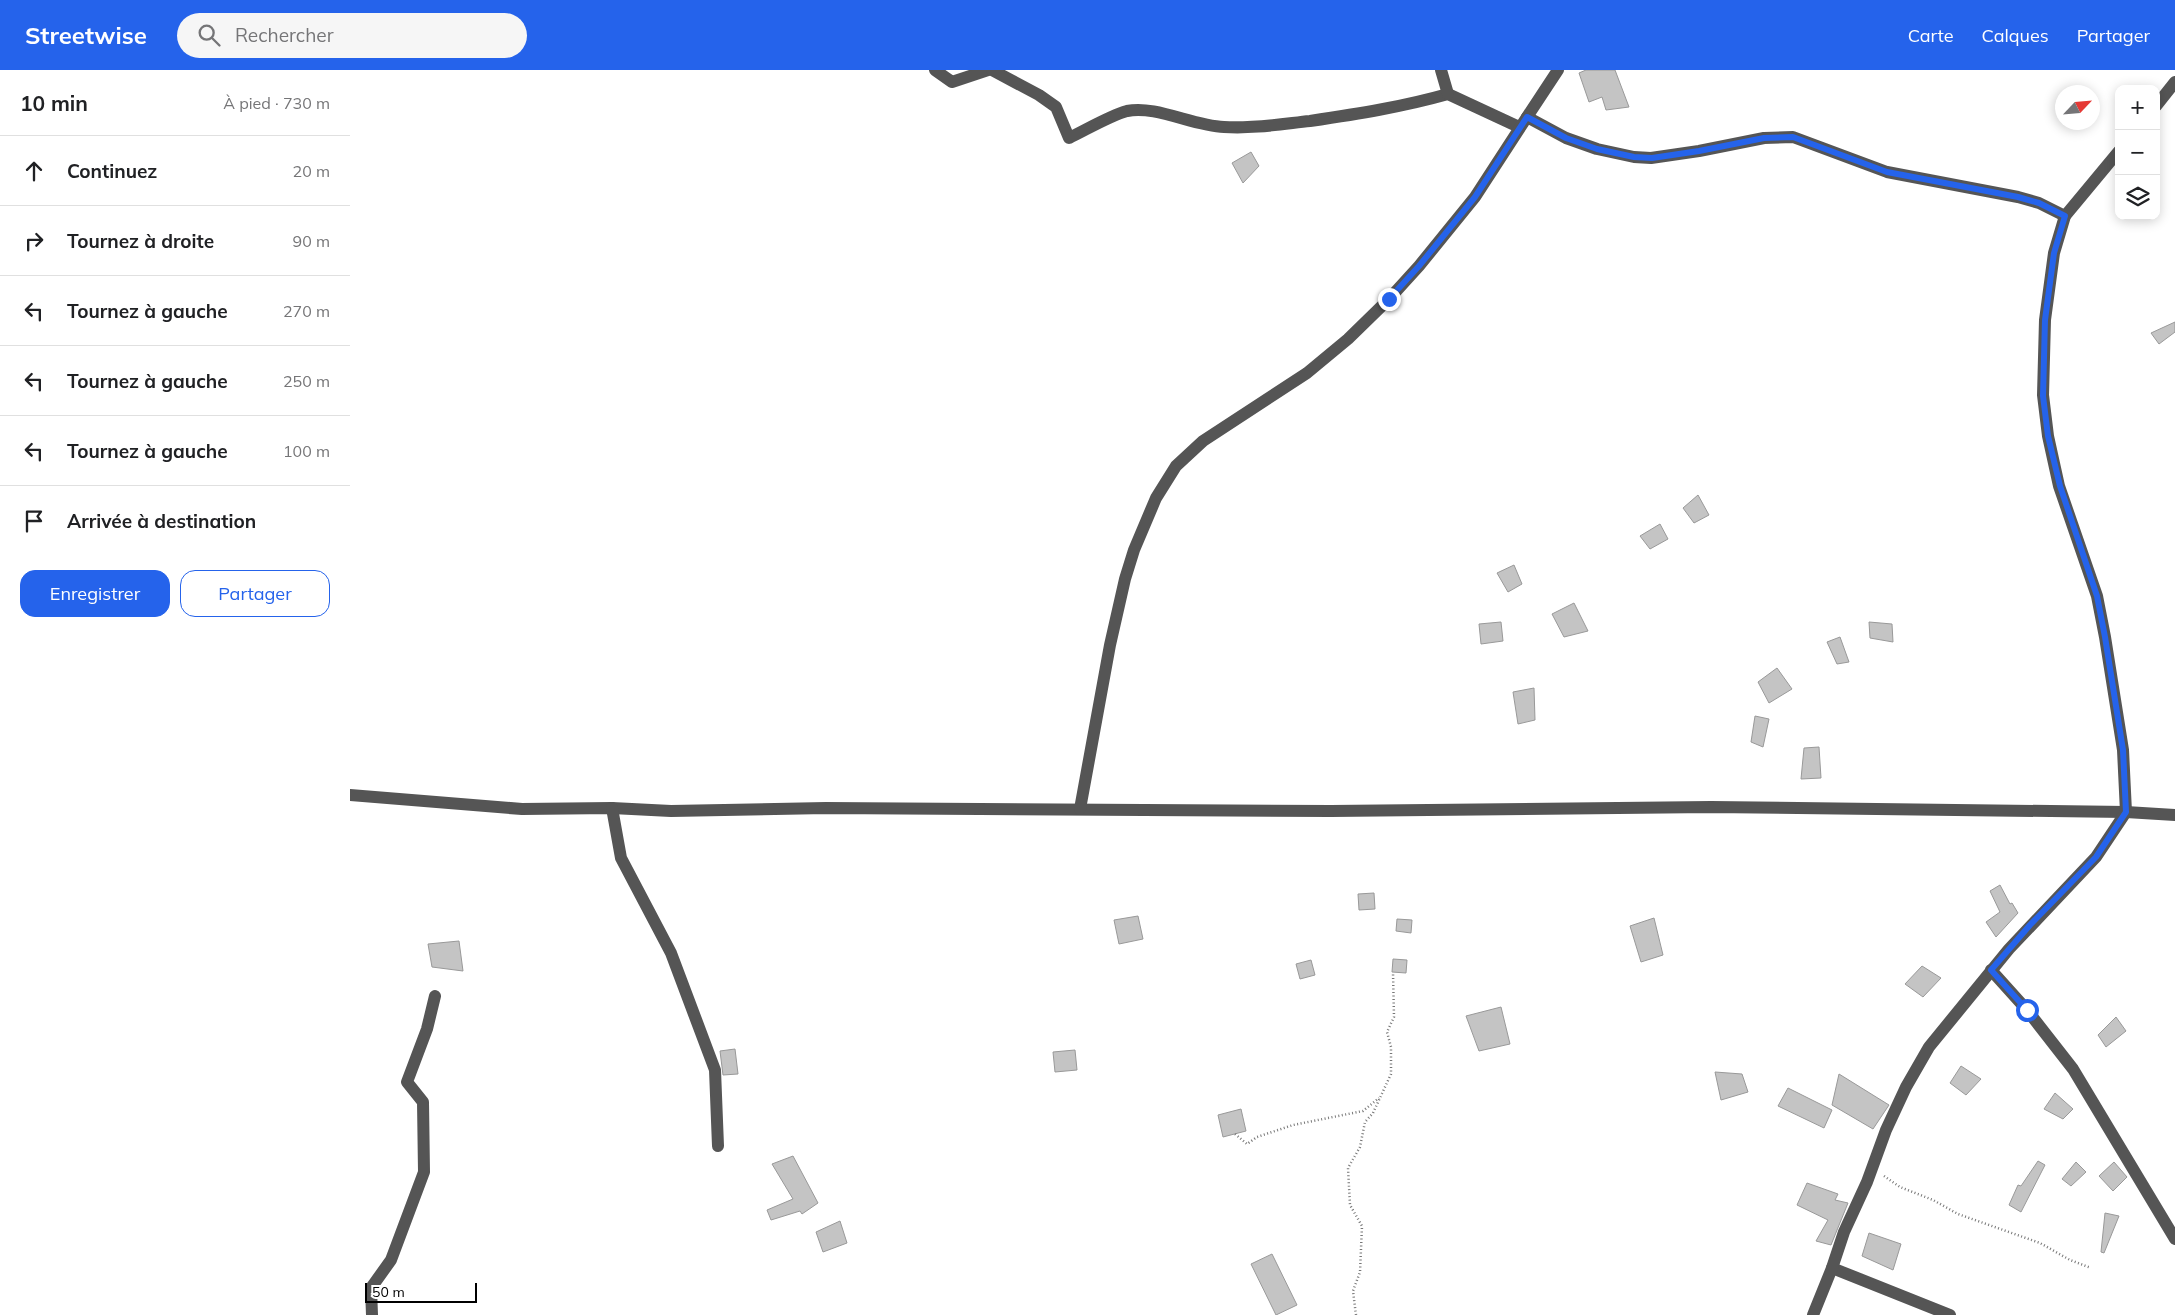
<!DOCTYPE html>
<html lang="fr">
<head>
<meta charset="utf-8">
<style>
  body { margin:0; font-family:Mulish,sans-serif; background:#f6f6f6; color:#202124 }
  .controls { position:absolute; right:15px; top:15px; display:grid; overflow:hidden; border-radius:10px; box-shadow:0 2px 12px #0003 }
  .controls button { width:45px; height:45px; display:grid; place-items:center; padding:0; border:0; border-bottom:1px solid #e0e0e0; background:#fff; color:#202124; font:25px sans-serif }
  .compass { position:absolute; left:1705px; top:15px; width:45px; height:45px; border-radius:50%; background:#fff; box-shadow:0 2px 12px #0003; rotate:64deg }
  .scale { position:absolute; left:15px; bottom:12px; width:112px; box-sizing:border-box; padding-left:5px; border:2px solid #000; border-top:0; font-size:14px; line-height:18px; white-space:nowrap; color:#000; -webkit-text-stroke:4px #fff; paint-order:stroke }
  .stop { position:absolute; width:15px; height:15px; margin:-11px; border:4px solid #2563eb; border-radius:50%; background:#fff }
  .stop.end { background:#2563eb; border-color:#fff; box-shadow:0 1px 5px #0008 }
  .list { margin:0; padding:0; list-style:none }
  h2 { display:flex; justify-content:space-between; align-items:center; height:65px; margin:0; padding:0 20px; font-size:21px }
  h2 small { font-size:16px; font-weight:400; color:#757577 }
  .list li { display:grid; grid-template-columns:32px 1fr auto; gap:15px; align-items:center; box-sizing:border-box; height:70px; padding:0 20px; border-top:1px solid #e0e0e0 }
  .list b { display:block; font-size:19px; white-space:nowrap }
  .list em { font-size:16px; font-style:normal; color:#757577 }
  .actions { display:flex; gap:10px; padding:15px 20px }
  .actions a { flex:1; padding:11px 0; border:1px solid #2563eb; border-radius:15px; text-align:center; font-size:18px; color:#2563eb }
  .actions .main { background:#2563eb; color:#fff }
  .icon { flex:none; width:28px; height:28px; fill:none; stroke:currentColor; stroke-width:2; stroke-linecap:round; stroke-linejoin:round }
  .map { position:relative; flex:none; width:1825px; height:1245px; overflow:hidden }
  header { display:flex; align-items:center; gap:30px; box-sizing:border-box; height:70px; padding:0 25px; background:#2563eb; color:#fff }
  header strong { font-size:24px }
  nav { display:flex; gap:28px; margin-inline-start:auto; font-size:18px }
  .search { width:350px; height:45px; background:#f6f6f6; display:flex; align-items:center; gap:12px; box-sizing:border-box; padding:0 18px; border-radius:28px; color:#757577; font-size:19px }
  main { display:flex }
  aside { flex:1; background:#fff }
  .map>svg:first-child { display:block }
</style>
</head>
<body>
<header>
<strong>Streetwise</strong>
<div class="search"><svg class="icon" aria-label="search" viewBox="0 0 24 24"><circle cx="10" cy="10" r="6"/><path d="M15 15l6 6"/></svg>Rechercher</div>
<nav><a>Carte</a><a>Calques</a><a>Partager</a></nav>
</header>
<main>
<aside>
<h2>10 min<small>À pied · 730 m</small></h2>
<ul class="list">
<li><svg class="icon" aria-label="ahead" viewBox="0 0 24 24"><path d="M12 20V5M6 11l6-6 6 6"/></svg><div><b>Continuez</b></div><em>20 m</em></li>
<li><svg class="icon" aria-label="right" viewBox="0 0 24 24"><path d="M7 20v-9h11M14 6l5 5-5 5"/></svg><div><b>Tournez à droite</b></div><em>90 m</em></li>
<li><svg class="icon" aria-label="left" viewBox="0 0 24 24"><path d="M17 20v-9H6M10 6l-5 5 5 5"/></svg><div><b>Tournez à gauche</b></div><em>270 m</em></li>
<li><svg class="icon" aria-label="left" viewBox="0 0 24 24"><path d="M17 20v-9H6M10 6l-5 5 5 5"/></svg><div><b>Tournez à gauche</b></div><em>250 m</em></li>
<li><svg class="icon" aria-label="left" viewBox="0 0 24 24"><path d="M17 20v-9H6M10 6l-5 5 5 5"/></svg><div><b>Tournez à gauche</b></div><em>100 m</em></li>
<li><svg class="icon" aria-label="arrive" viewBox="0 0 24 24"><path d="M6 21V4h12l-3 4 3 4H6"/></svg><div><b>Arrivée à destination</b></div></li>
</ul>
<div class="actions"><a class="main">Enregistrer</a><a>Partager</a></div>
</aside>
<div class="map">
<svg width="1825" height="1245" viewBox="0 0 1825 1245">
  <rect width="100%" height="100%" fill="#fff"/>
  <!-- building -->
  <g fill="#c4c4c4" stroke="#999">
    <polygon points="1236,0 1265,0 1279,37 1256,40 1252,27 1239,32 1229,3"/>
    <polygon points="901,82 909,96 893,113 882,93"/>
    <polygon points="1825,252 1825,262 1809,274 1801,263"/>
    <polygon points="1348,425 1359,445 1344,453 1333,438"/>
    <polygon points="1310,454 1318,469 1300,479 1290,466"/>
    <polygon points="1164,495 1172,514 1158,522 1147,503"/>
    <polygon points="1224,533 1238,561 1214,567 1202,544"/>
    <polygon points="1151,552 1153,571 1131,574 1129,554"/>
    <polygon points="1519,552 1542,554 1543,572 1520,568"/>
    <polygon points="1490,567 1499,592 1487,594 1477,572"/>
    <polygon points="1427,598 1442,619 1419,633 1408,612"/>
    <polygon points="1184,618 1185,650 1168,654 1163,622"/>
    <polygon points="1405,646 1419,649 1413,677 1401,672"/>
    <polygon points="1469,677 1471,708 1451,709 1454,678"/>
    <polygon points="1650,815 1660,834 1662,833 1668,843 1646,867 1636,852 1650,842 1640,821"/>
    <polygon points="1024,823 1025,839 1009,840 1008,824"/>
    <polygon points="788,846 793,869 769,874 764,850"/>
    <polygon points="1304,848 1313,885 1291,892 1280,856"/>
    <polygon points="1047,849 1062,850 1061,863 1046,861"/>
    <polygon points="109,871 113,901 82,897 78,874"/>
    <polygon points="1043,889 1057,890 1056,903 1042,902"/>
    <polygon points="961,890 965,905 950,909 946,894"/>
    <polygon points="1572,896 1591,908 1573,927 1555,914"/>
    <polygon points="1151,937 1160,974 1129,981 1116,946"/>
    <polygon points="1766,947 1776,961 1756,977 1748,965"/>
    <polygon points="385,979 388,1004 373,1005 370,981"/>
    <polygon points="725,980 727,1000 705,1002 703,982"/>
    <polygon points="1611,996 1631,1009 1616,1025 1600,1013"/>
    <polygon points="1365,1002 1392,1004 1398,1022 1371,1030"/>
    <polygon points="1489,1004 1539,1035 1523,1059 1482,1035"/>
    <polygon points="1438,1018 1482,1040 1474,1058 1428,1036"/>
    <polygon points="1705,1023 1723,1039 1713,1049 1694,1039"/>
    <polygon points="891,1039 896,1061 873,1067 868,1045"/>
    <polygon points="443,1086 468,1133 452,1144 450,1141 421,1150 417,1140 443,1129 422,1094"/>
    <polygon points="1688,1091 1695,1095 1671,1142 1659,1135 1668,1115 1671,1116"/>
    <polygon points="1726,1092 1736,1102 1721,1116 1712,1109"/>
    <polygon points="1764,1092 1777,1107 1763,1121 1749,1106"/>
    <polygon points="1457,1113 1488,1124 1485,1130 1498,1133 1481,1175 1466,1171 1478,1150 1447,1135"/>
    <polygon points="1755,1143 1769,1146 1754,1183 1751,1182"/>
    <polygon points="490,1151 497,1173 473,1182 466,1162"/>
    <polygon points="1519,1163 1551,1174 1543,1200 1512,1186"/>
    <polygon points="922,1184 947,1235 926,1245 901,1194"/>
  </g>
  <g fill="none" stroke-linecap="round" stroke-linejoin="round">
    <!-- path -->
    <g stroke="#777" stroke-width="2.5" stroke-dasharray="1 2.5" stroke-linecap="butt">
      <polyline points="885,1064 897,1074 907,1067 943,1055 1013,1041 1029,1028"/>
      <polyline points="1534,1106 1550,1117 1583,1130 1608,1144 1690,1173 1720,1190 1741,1198"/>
      <polyline points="1006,1245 1003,1221 1010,1202 1012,1156 1000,1135 998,1098 1010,1077 1015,1052 1023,1043 1041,1004 1041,977 1037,962 1044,947 1043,902"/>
    </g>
    <!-- minor -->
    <g stroke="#555" stroke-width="12">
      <polyline points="585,0 602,12 638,0"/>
      <path d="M642 0 689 25 706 37 719 68C736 60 759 46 777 41 806 35 843 56 874 57 902 59 932 54 960 51 1007 44 1052 37 1098 24L1169 57"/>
      <polyline points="1091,0 1098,24"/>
      <polyline points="1806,36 1825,12"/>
      <polyline points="1177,47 1208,0"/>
      <polyline points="0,725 172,739 262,738 321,741 476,738 981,741 1361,737 1776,742 1825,745"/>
      <polyline points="262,738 271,788 321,883 365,1000 368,1076"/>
      <polyline points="730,739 760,575 775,509 784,480 806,428 826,396 853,371 957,303 998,269 1039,229 1069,196 1125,127 1177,47 1216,68 1247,79 1284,87 1301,88 1349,81 1414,68 1443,67 1537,102 1668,127 1689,133 1715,146"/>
      <polyline points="1641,900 1677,940 1723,999 1825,1169"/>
      <polyline points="1482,1198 1600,1245"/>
      <polyline points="22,1245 21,1218 41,1190 74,1102 73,1032 57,1012 77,959 85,926"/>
      <polyline points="1463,1245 1482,1198 1494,1162 1517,1112 1536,1060 1556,1017 1579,977 1659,879 1746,787 1776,742 1773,680 1755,567 1747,526 1709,416 1698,366 1693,325 1695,250 1704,183 1715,146 1769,81"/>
    </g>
  </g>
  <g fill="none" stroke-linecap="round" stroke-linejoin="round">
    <!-- route -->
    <polyline stroke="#2563eb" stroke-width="6" points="1039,229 1069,196 1125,127 1177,47 1216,68 1247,79 1284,87 1302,88 1349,81 1414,68 1443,67 1537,102 1668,127 1689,133 1715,146 1704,183 1695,250 1693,326 1698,366 1710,416 1747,526 1755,567 1773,680 1776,742 1746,787 1680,855 1641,900 1677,940"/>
  </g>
</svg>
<div class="controls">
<button>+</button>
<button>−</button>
<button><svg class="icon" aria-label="layers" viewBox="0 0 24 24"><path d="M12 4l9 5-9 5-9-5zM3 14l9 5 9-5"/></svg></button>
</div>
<svg class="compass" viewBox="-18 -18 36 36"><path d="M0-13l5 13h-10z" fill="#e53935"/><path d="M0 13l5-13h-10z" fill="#757577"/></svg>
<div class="scale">50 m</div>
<div class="stop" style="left:1677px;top:940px"></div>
<div class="stop end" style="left:1039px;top:229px"></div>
</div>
</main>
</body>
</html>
